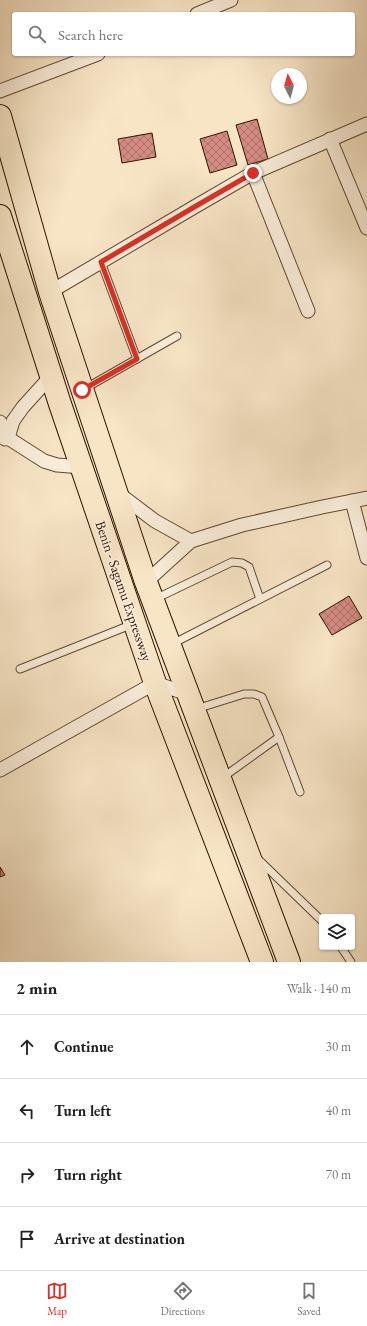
<!DOCTYPE html>
<html lang="en">
<head>
<meta charset="utf-8">
<style>
  body { margin:0; font-family:"EB Garamond",serif; background:#f6f6f6; color:#202124 }
  .controls { position:absolute; right:12px; bottom:12px; display:grid; overflow:hidden; border-radius:4px; box-shadow:0 1px 3px #0004 }
  .controls button { width:36px; height:36px; display:grid; place-items:center; padding:0; border:0; border-bottom:1px solid #e0e0e0; background:#fff; color:#202124; font:20px sans-serif }
  .compass { position:absolute; left:271px; top:68px; width:36px; height:36px; border-radius:50%; background:#fff; box-shadow:0 1px 3px #0004; rotate:354deg }
  .stop { position:absolute; width:12px; height:12px; margin:-9px; border:3px solid #d93025; border-radius:50%; background:#fff }
  .stop.end { background:#d93025; border-color:#fff; box-shadow:0 1px 4px #0008 }
  .list { margin:0; padding:0; list-style:none }
  h2 { display:flex; justify-content:space-between; align-items:center; height:52px; margin:0; padding:0 16px; font-size:17px }
  h2 small { font-size:13px; font-weight:400; color:#757577 }
  .list li { display:grid; grid-template-columns:26px 1fr auto; gap:12px; align-items:center; box-sizing:border-box; height:64px; padding:0 16px; border-top:1px solid #e0e0e0 }
  .list b { display:block; font-size:15px; white-space:nowrap }
  .list em { font-size:13px; font-style:normal; color:#757577 }
  .icon { flex:none; width:22px; height:22px; fill:none; stroke:currentColor; stroke-width:2; stroke-linecap:round; stroke-linejoin:round }
  .map { position:relative; flex:none; width:367px; height:962px; overflow:hidden }
  .search { position:absolute; background:#fff; box-shadow:0 1px 3px #0004; left:12px; right:12px; top:12px; height:44px; display:flex; align-items:center; gap:10px; box-sizing:border-box; padding:0 14px; border-radius:4px; color:#757577; font-size:15px }
  .sheet { height:308px; background:#fff }
  nav { display:flex; justify-content:space-around; align-items:center; box-sizing:border-box; height:56px; border-top:1px solid #e0e0e0; background:#fff; font-size:11px; color:#757577 }
  nav a { display:grid; justify-items:center; gap:2px }
  nav .on { color:#d93025 }
  .map>svg:first-child { display:block }
</style>
</head>
<body>
<div class="map">
<svg width="367" height="962" viewBox="0 0 367 962">
  <defs>
    <pattern id="building-cross-hatch" width="8" height="8" patternUnits="userSpaceOnUse"><rect width="8" height="8" fill="#d48b82"/><path d="M0 0l8 8M0 8l8-8" fill="none" stroke="#ac7068"/></pattern>
  </defs>
  <rect width="100%" height="100%" fill="#f7e5c6"/>
  <filter id="stains"><feTurbulence type="fractalNoise" baseFrequency=".005" numOctaves="4"/><feColorMatrix values="0 0 0 0 .2 0 0 0 0 .09 0 0 0 0 .02 0 0 0 .5 -.17"/></filter>
  <radialGradient id="worn" r=".72"><stop offset=".6" stop-color="#630" stop-opacity="0"/><stop offset="1" stop-color="#630" stop-opacity=".3"/></radialGradient>
  <!-- building -->
  <g fill="url(#building-cross-hatch)" stroke="#2e1400">
    <polygon points="257,119 268,159 248,165 236,125"/>
    <polygon points="227,131 237,165 210,173 200,139"/>
    <polygon points="152,133 156,157 122,163 118,139"/>
    <polygon points="349,596 362,618 332,635 319,614"/>
    <polygon points="0,867 5,875 0,877"/>
  </g>
  <g fill="none" stroke-linecap="round" stroke-linejoin="round">
    <!-- service casing -->
    <g stroke="#604832" stroke-width="9">
      <g id="service">
        <polyline points="101,262 137,359"/>
        <polyline points="84,389 177,336"/>
        <polyline points="155,599 232,562 242,563 249,567 260,599"/>
        <polyline points="172,644 327,565"/>
        <polyline points="20,669 133,624"/>
        <polyline points="196,709 244,694 254,694 262,697 279,737 300,792"/>
        <polyline points="222,778 279,737"/>
        <polyline points="258,859 322,921"/>
        <polyline points="341,947 351,962"/>
      </g>
    </g>
    <!-- minor casing -->
    <g stroke="#604832" stroke-width="15">
      <g id="minor">
        <polyline points="197,14 231,0"/>
        <polyline points="0,91 98,54"/>
        <polyline points="330,139 367,228"/>
        <polyline points="253,173 308,311"/>
        <polyline points="50,292 196,206 253,173 367,124"/>
        <polyline points="0,422 8,438 44,461 57,465 82,467"/>
        <polyline points="5,439 8,438 13,421 23,407 51,376"/>
        <polyline points="118,493 155,521 191,541"/>
        <polyline points="352,501 367,558"/>
        <polyline points="146,582 191,541 242,525 322,507 367,498"/>
        <polyline points="0,770 155,683 188,694"/>
      </g>
    </g>
    <!-- trunk casing -->
    <g stroke="#2e1400" stroke-width="24">
      <g id="trunk">
        <polyline points="0,116 50,292 146,582 289,962"/>
        <polyline points="0,216 60,404 155,683 262,962"/>
      </g>
    </g>
    <!-- service -->
    <use href="#service" stroke="#faeeda" stroke-width="7"/>
    <!-- minor -->
    <use href="#minor" stroke="#faeeda" stroke-width="13"/>
    <!-- trunk -->
    <use href="#trunk" stroke="#f7e5c6" stroke-width="22"/>
  </g>
  <g fill="none" stroke-linecap="round" stroke-linejoin="round">
    <!-- route -->
    <polyline stroke="#d93025" stroke-width="5" points="82,390 137,359 101,262 196,206 253,173"/>
  </g>
  <g text-anchor="middle" dominant-baseline="central" stroke-width="3.5" stroke-linejoin="round" paint-order="stroke">
    <!-- street labels -->
    <g font-size="14" fill="#2e1400" stroke="#faeeda">
      <text transform="translate(124 591) rotate(71)">Benin - Sagamu Expressway</text>
    </g>
  </g>
  <rect width="100%" height="100%" filter="url(#stains)"/>
  <rect width="100%" height="100%" fill="url(#worn)"/>
</svg>
<div class="controls">
<button><svg class="icon" aria-label="layers" viewBox="0 0 24 24"><path d="M12 4l9 5-9 5-9-5zM3 14l9 5 9-5"/></svg></button>
</div>
<svg class="compass" viewBox="-18 -18 36 36"><path d="M0-13l5 13h-10z" fill="#e53935"/><path d="M0 13l5-13h-10z" fill="#757577"/></svg>
<div class="stop" style="left:82px;top:390px"></div>
<div class="stop end" style="left:253px;top:173px"></div>
<div class="search"><svg class="icon" aria-label="search" viewBox="0 0 24 24"><circle cx="10" cy="10" r="6"/><path d="M15 15l6 6"/></svg>Search here</div>
</div>
<section class="sheet">
<h2>2 min<small>Walk · 140 m</small></h2>
<ul class="list">
<li><svg class="icon" aria-label="ahead" viewBox="0 0 24 24"><path d="M12 20V5M6 11l6-6 6 6"/></svg><div><b>Continue</b></div><em>30 m</em></li>
<li><svg class="icon" aria-label="left" viewBox="0 0 24 24"><path d="M17 20v-9H6M10 6l-5 5 5 5"/></svg><div><b>Turn left</b></div><em>40 m</em></li>
<li><svg class="icon" aria-label="right" viewBox="0 0 24 24"><path d="M7 20v-9h11M14 6l5 5-5 5"/></svg><div><b>Turn right</b></div><em>70 m</em></li>
<li><svg class="icon" aria-label="arrive" viewBox="0 0 24 24"><path d="M6 21V4h12l-3 4 3 4H6"/></svg><div><b>Arrive at destination</b></div></li>
</ul>
</section>
<nav>
<a class="on"><svg class="icon" aria-label="map" viewBox="0 0 24 24"><path d="M3 6l6-2 6 2 6-2v14l-6 2-6-2-6 2zM9 4v14M15 6v14"/></svg>Map</a>
<a><svg class="icon" aria-label="directions" viewBox="0 0 24 24"><path d="M12 3l9 9-9 9-9-9zM9 14v-3h6M13 9l2 2-2 2"/></svg>Directions</a>
<a><svg class="icon" aria-label="saved" viewBox="0 0 24 24"><path d="M7 4h10v16l-5-4-5 4z"/></svg>Saved</a>
</nav>
</body>
</html>
